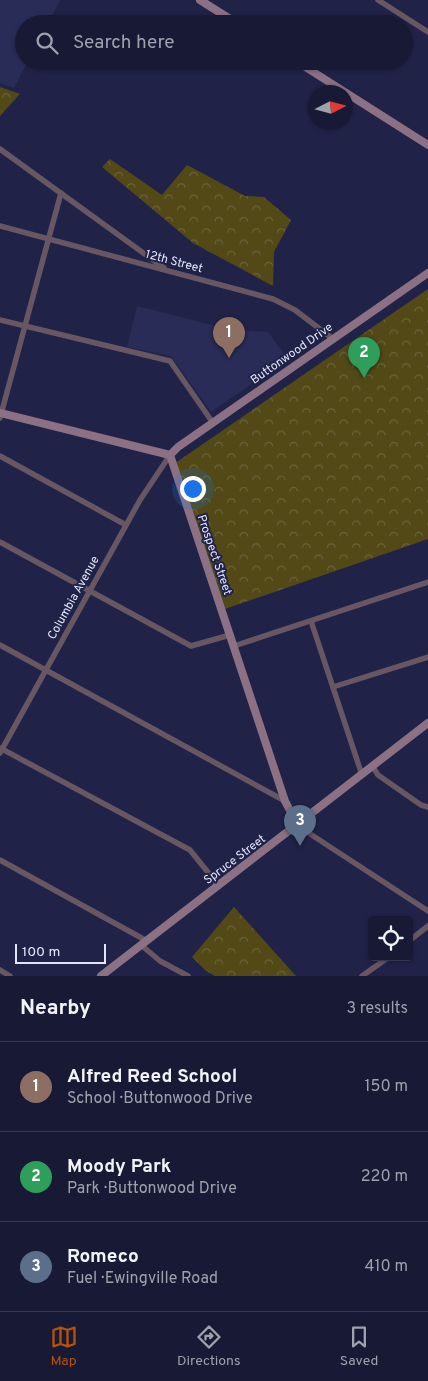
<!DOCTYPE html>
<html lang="en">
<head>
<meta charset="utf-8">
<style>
  body { margin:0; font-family:Overpass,sans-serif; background:#21233d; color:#f1f3f6 }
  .controls { position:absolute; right:15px; bottom:15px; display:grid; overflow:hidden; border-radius:5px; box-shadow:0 1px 4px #0004 }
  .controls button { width:45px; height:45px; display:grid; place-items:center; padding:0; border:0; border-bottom:1px solid #363850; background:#181a35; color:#f1f3f6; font:25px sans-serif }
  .compass { position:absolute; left:308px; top:85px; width:45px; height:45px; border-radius:50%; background:#181a35; box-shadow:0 1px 4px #0004; rotate:84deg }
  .scale { position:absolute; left:15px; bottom:12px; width:91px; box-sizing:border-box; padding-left:5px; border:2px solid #e3e7fe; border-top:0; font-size:14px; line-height:18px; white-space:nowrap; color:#e3e7fe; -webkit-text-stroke:4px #202347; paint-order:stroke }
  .you { position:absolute; left:192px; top:488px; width:18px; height:18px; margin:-12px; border:4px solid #fff; border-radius:50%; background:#1a73e8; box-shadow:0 0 0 8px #1a73e833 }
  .badge { display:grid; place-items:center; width:32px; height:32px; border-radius:50%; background:#b45309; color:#fff; font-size:16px; font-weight:700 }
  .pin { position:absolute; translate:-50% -41px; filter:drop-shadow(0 1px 2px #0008) }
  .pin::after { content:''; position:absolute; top:26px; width:18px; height:15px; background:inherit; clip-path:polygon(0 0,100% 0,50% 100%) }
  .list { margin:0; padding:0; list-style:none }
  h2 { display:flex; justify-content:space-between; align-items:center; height:65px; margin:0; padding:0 20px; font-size:21px }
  h2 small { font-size:16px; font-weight:400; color:#9fa1ad }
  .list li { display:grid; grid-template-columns:32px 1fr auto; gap:15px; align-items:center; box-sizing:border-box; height:90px; padding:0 20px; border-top:1px solid #363850 }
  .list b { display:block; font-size:19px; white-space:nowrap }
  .list p { margin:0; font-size:16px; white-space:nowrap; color:#9fa1ad }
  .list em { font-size:16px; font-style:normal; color:#9fa1ad }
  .icon { flex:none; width:28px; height:28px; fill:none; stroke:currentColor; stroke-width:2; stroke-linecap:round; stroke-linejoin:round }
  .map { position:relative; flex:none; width:428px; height:976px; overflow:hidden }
  .search { position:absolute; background:#181a35; box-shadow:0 1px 4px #0004; left:15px; right:15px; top:15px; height:55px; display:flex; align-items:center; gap:12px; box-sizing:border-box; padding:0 18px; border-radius:28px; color:#9fa1ad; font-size:19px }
  .sheet { height:335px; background:#181a35 }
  nav { display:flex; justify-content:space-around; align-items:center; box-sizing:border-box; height:70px; border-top:1px solid #363850; background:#181a35; font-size:14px; color:#9fa1ad }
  nav a { display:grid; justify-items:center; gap:2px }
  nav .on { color:#b45309 }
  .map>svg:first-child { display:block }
</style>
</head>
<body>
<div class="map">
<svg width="428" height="976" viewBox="0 0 428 976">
  <defs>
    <pattern id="forest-crowns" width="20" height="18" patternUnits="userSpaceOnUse" patternTransform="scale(1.25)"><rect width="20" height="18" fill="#534917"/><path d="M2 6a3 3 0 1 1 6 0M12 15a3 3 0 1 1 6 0" fill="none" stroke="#6c633a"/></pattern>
  </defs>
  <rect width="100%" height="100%" fill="#202347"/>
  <!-- built -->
  <g fill="#292c56">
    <polygon points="0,0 60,0 48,24 24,24 24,61 28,61 14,88 0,83"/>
    <polygon points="137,306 232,330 268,332 288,359 211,412 171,356 127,347"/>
  </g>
  <!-- forest -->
  <g fill="url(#forest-crowns)">
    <polygon points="0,87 20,94 0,116"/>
    <polygon points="110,159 162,195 187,165 245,196 264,197 291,220 274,252 273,286 193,243 102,167"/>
    <polygon points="428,289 428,539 222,610 171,466"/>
    <polygon points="234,907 296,976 215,976 205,970 192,957"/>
  </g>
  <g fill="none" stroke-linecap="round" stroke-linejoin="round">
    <!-- street -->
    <g stroke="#685763" stroke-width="5.5">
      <polyline points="378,0 428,32"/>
      <polyline points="0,149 164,268"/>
      <polyline points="0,226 273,299 295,310 333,339"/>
      <polyline points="0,320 170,361 213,423"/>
      <polyline points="0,418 61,193"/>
      <polyline points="0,456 126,525"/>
      <polyline points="0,542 191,646 230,635"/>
      <polyline points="311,621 362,775"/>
      <polyline points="0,645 285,801"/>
      <polyline points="234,646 428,582"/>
      <polyline points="333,687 428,657"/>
      <polyline points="0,748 190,850 219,886"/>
      <polyline points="0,753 140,500 170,455"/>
      <polyline points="373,767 378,775 421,805 428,807"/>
      <polyline points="298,826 428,911"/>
      <polyline points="0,860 147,941"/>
      <polyline points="409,941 428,926"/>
      <polyline points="141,945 160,961 188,976"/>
      <polyline points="0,970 10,976"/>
      <polyline points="362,976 389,957"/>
    </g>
    <!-- secondary -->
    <g stroke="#8c7184" stroke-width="8">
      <polyline points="200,0 238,24"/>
      <polyline points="296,61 428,145"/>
      <polyline points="0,413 170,455"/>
      <polyline points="170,455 285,801 298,826"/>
      <polyline points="170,455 178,447 428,273"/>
      <polyline points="101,976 428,723"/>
    </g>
  </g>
  <g text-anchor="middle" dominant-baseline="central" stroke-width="4" stroke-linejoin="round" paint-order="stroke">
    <!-- street labels -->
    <g font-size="12" fill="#e3e7fe" stroke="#202347">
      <text transform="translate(174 262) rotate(15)">12th Street</text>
      <text transform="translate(292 354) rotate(-35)">Buttonwood Drive</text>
      <text transform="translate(214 555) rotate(71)">Prospect Street</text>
      <text transform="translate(74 598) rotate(-61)">Columbia Avenue</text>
      <text transform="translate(235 860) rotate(-37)">Spruce Street</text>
    </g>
  </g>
</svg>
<div class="controls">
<button><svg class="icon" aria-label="locate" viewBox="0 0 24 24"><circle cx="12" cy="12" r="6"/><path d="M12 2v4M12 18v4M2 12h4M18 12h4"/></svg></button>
</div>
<svg class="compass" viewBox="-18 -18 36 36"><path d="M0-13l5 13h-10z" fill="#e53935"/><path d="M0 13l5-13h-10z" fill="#9fa1ad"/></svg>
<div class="scale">100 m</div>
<div class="you"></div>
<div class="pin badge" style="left:229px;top:358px;background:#8d6e63">1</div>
<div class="pin badge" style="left:364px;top:378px;background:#2e9e5b">2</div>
<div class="pin badge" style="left:300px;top:846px;background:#5c6f8a">3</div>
<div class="search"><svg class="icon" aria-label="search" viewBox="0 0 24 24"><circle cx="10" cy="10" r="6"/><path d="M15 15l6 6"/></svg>Search here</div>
</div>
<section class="sheet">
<h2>Nearby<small>3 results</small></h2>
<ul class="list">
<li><span class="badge" style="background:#8d6e63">1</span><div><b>Alfred Reed School</b><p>School · Buttonwood Drive</p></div><em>150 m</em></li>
<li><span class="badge" style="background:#2e9e5b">2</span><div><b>Moody Park</b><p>Park · Buttonwood Drive</p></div><em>220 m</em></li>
<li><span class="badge" style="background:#5c6f8a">3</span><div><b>Romeco</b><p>Fuel · Ewingville Road</p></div><em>410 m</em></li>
</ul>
</section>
<nav>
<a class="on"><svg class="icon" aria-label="map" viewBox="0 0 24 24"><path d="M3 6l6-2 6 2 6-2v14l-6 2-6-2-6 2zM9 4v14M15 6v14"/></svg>Map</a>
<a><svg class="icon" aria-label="directions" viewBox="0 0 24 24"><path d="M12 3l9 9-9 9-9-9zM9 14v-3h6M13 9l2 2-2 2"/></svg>Directions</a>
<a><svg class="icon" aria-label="saved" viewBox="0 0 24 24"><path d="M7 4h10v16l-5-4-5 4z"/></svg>Saved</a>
</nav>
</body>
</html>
